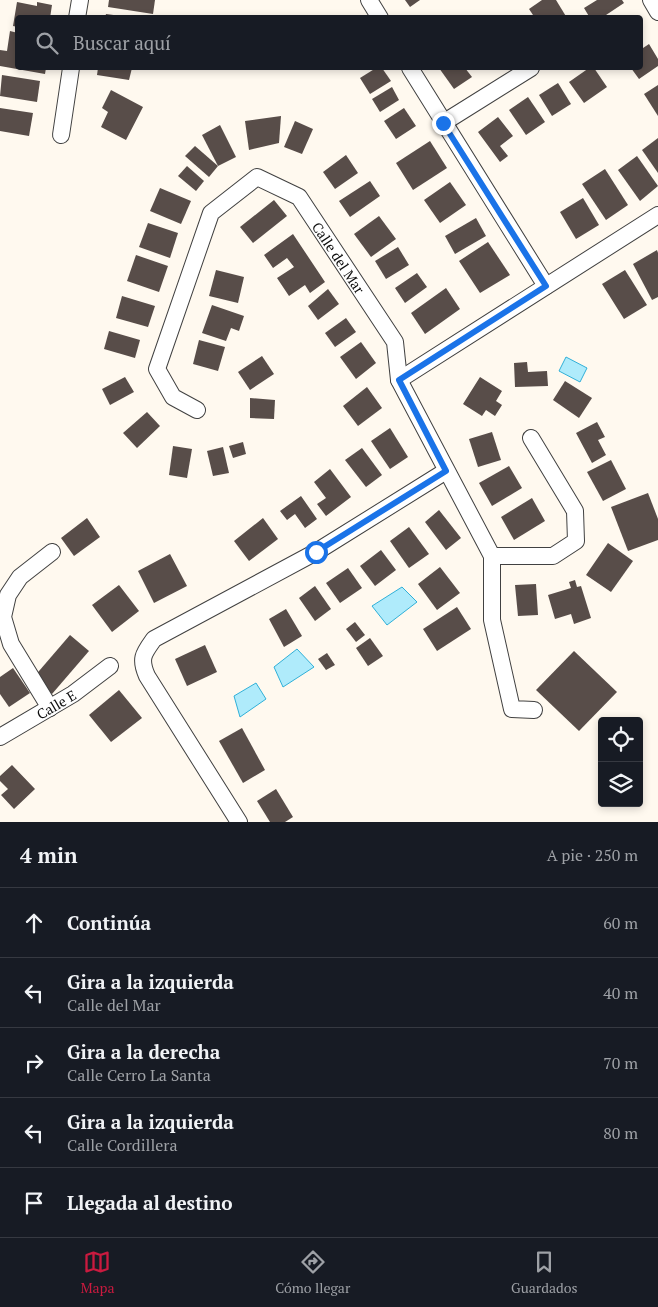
<!DOCTYPE html>
<html lang="es">
<head>
<meta charset="utf-8">
<style>
  body { margin:0; font-family:"PT Serif",serif; background:#242831; color:#f1f3f6 }
  .controls { position:absolute; right:15px; bottom:15px; display:grid; overflow:hidden; border-radius:5px; box-shadow:0 2px 8px #0003 }
  .controls button { width:45px; height:45px; display:grid; place-items:center; padding:0; border:0; border-bottom:1px solid #363941; background:#171b24; color:#f1f3f6; font:25px sans-serif }
  .stop { position:absolute; width:15px; height:15px; margin:-11px; border:4px solid #1a73e8; border-radius:50%; background:#fff }
  .stop.end { background:#1a73e8; border-color:#fff; box-shadow:0 1px 5px #0008 }
  .list { margin:0; padding:0; list-style:none }
  h2 { display:flex; justify-content:space-between; align-items:center; height:65px; margin:0; padding:0 20px; font-size:21px }
  h2 small { font-size:16px; font-weight:400; color:#9ea1a6 }
  .list li { display:grid; grid-template-columns:32px 1fr auto; gap:15px; align-items:center; box-sizing:border-box; height:70px; padding:0 20px; border-top:1px solid #363941 }
  .list b { display:block; font-size:19px; white-space:nowrap }
  .list p { margin:0; font-size:16px; white-space:nowrap; color:#9ea1a6 }
  .list em { font-size:16px; font-style:normal; color:#9ea1a6 }
  .icon { flex:none; width:28px; height:28px; fill:none; stroke:currentColor; stroke-width:2; stroke-linecap:round; stroke-linejoin:round }
  .map { position:relative; flex:none; width:658px; height:822px; overflow:hidden }
  .search { position:absolute; background:#171b24; box-shadow:0 2px 8px #0003; left:15px; right:15px; top:15px; height:55px; display:flex; align-items:center; gap:12px; box-sizing:border-box; padding:0 18px; border-radius:5px; color:#9ea1a6; font-size:19px }
  .sheet { height:415px; background:#171b24 }
  nav { display:flex; justify-content:space-around; align-items:center; box-sizing:border-box; height:70px; border-top:1px solid #363941; background:#171b24; font-size:14px; color:#9ea1a6 }
  nav a { display:grid; justify-items:center; gap:2px }
  nav .on { color:#ca1a3f }
  .map>svg:first-child { display:block }
</style>
</head>
<body>
<div class="map">
<svg width="658" height="822" viewBox="0 0 658 822">
  <rect width="100%" height="100%" fill="#fff9ef"/>
  <!-- water -->
  <g fill="#afebfb" stroke="#30b0d8">
    <polygon points="566,357 587,368 580,382 559,371"/>
    <polygon points="402,587 417,602 387,625 372,606"/>
    <polygon points="297,649 314,667 283,687 274,667"/>
    <polygon points="256,683 266,699 240,717 234,696"/>
  </g>
  <!-- building -->
  <g fill="#584d49">
    <polygon points="109,0 155,0 153,14 108,7"/>
    <polygon points="405,0 420,0 410,7"/>
    <polygon points="542,0 556,0 567,18 535,18 529,9"/>
    <polygon points="597,0 622,0 624,3 606,15 608,18 590,18 584,8"/>
    <polygon points="17,2 37,6 37,2 52,5 50,18 18,18 18,27 13,26"/>
    <polygon points="106,14 121,16 121,18 105,18"/>
    <polygon points="10,31 18,33 18,68 46,68 45,74 0,66 0,50 7,51"/>
    <polygon points="649,44 658,59 658,66 639,79 631,68 640,68 640,50"/>
    <polygon points="98,68 132,68 129,80 97,75"/>
    <polygon points="376,68 382,68 391,81 370,94 360,78"/>
    <polygon points="439,68 465,68 472,77 454,89"/>
    <polygon points="589,68 594,68 607,87 584,103 569,82"/>
    <polygon points="2,75 40,81 37,102 0,96"/>
    <polygon points="558,83 571,104 552,116 539,95"/>
    <polygon points="658,85 658,116 644,94"/>
    <polygon points="392,87 399,100 380,112 372,99"/>
    <polygon points="111,90 143,107 126,140 101,127 108,112 102,108"/>
    <polygon points="528,97 545,122 526,135 509,110"/>
    <polygon points="0,108 33,113 29,136 0,131"/>
    <polygon points="404,108 416,126 396,139 384,121"/>
    <polygon points="281,116 279,143 249,150 245,121"/>
    <polygon points="498,117 513,136 500,146 508,156 500,162 478,132"/>
    <polygon points="295,121 313,129 302,154 284,147"/>
    <polygon points="220,125 236,157 218,166 202,135"/>
    <polygon points="658,138 658,173 642,150"/>
    <polygon points="430,141 447,168 413,190 396,163"/>
    <polygon points="195,146 218,166 209,177 185,156"/>
    <polygon points="346,155 358,173 335,189 323,172"/>
    <polygon points="637,156 658,186 640,201 618,170"/>
    <polygon points="187,166 204,181 196,191 178,176"/>
    <polygon points="605,169 628,205 606,220 582,184"/>
    <polygon points="370,181 380,196 350,217 339,201"/>
    <polygon points="450,182 466,205 440,223 424,200"/>
    <polygon points="160,188 191,201 181,224 150,211"/>
    <polygon points="583,198 599,225 576,239 560,212"/>
    <polygon points="274,200 287,216 253,243 240,227"/>
    <polygon points="379,216 396,239 371,257 354,234"/>
    <polygon points="476,218 486,236 455,254 445,236"/>
    <polygon points="148,223 178,233 170,258 139,247"/>
    <polygon points="293,234 325,282 310,293 305,285 289,296 277,278 294,267 287,258 273,268 264,255"/>
    <polygon points="488,242 510,275 480,293 459,261"/>
    <polygon points="398,247 409,265 386,279 375,261"/>
    <polygon points="657,250 658,253 658,297 652,300 633,264"/>
    <polygon points="136,255 168,266 159,292 127,281"/>
    <polygon points="216,270 244,277 238,303 209,296"/>
    <polygon points="625,270 647,305 624,319 602,284"/>
    <polygon points="417,273 427,287 405,303 395,288"/>
    <polygon points="446,288 460,309 425,334 411,313"/>
    <polygon points="328,289 339,304 318,320 308,306"/>
    <polygon points="122,296 155,306 148,327 116,318"/>
    <polygon points="212,305 244,316 239,331 231,328 226,341 202,333"/>
    <polygon points="346,318 356,332 335,347 325,333"/>
    <polygon points="109,331 140,340 135,358 104,349"/>
    <polygon points="199,340 225,347 218,371 193,364"/>
    <polygon points="361,342 376,363 356,379 340,357"/>
    <polygon points="262,356 274,374 250,390 238,372"/>
    <polygon points="527,362 528,372 547,371 548,386 515,387 514,363"/>
    <polygon points="125,377 134,392 110,405 102,389"/>
    <polygon points="480,377 502,391 496,401 502,405 495,416 486,410 482,416 463,404"/>
    <polygon points="565,381 592,398 579,418 553,400"/>
    <polygon points="367,387 382,408 358,426 343,406"/>
    <polygon points="250,398 275,400 274,419 250,418"/>
    <polygon points="147,412 160,426 137,448 123,433"/>
    <polygon points="597,422 605,437 598,440 606,455 592,463 576,433"/>
    <polygon points="390,428 408,457 390,469 371,441"/>
    <polygon points="492,432 501,460 478,467 469,439"/>
    <polygon points="243,442 246,454 233,458 229,446"/>
    <polygon points="173,446 192,449 187,478 169,475"/>
    <polygon points="223,447 229,473 213,476 207,451"/>
    <polygon points="362,448 382,475 366,487 345,460"/>
    <polygon points="611,460 626,489 603,501 587,472"/>
    <polygon points="509,466 522,488 492,506 479,483"/>
    <polygon points="330,469 351,497 326,516 317,504 326,498 314,482"/>
    <polygon points="648,493 658,519 658,540 628,551 611,507"/>
    <polygon points="301,496 317,519 305,528 295,514 287,520 280,511"/>
    <polygon points="532,498 545,521 514,540 501,517"/>
    <polygon points="439,510 461,538 446,550 425,522"/>
    <polygon points="87,518 100,537 74,556 61,538"/>
    <polygon points="263,518 278,539 249,561 234,541"/>
    <polygon points="409,527 429,554 409,568 390,541"/>
    <polygon points="608,543 633,561 611,592 586,575"/>
    <polygon points="381,550 396,570 375,586 360,566"/>
    <polygon points="170,554 187,586 154,603 138,571"/>
    <polygon points="440,567 460,593 437,610 418,584"/>
    <polygon points="348,568 362,588 340,603 326,583"/>
    <polygon points="575,580 577,587 581,586 591,618 574,624 571,614 555,619 548,595 571,588 569,582"/>
    <polygon points="536,584 538,615 518,616 515,585"/>
    <polygon points="119,585 139,611 112,632 92,605"/>
    <polygon points="315,586 331,609 315,621 299,598"/>
    <polygon points="457,607 471,629 437,651 423,629"/>
    <polygon points="286,609 302,636 284,647 269,619"/>
    <polygon points="355,622 365,635 356,642 346,629"/>
    <polygon points="70,635 89,651 52,694 33,678"/>
    <polygon points="370,638 383,656 368,666 356,648"/>
    <polygon points="205,645 217,672 187,686 175,659"/>
    <polygon points="574,651 617,692 579,731 536,690"/>
    <polygon points="327,653 335,665 326,670 318,659"/>
    <polygon points="13,668 30,693 9,707 0,694 0,677"/>
    <polygon points="119,690 142,718 111,742 89,715"/>
    <polygon points="242,728 265,770 243,783 219,741"/>
    <polygon points="12,765 35,789 14,809 1,795 8,789 0,781 0,776"/>
    <polygon points="276,789 293,817 285,822 270,822 257,801"/>
  </g>
  <g fill="none" stroke-linecap="round" stroke-linejoin="round">
    <!-- minor casing -->
    <g stroke="#414141" stroke-width="18">
      <g id="minor">
        <polyline points="369,0 380,18"/>
        <polyline points="651,0 658,12"/>
        <polyline points="77,18 80,0"/>
        <polyline points="410,68 546,286"/>
        <polyline points="443,123 531,68"/>
        <polyline points="61,135 71,68"/>
        <polyline points="399,380 658,215"/>
        <path id="s1" d="M197 410 173 397 157 369 211 213 257 177 299 197 395 342 399 380 492 556V620L512 709 534 710"/>
        <polyline points="492,556 553,556 576,541 575,511 531,438"/>
        <polyline points="50,708 11,644 3,617 8,595 20,577 52,552"/>
        <path id="s2" d="M0 737 73 694 110 666"/>
        <path d="M239 822 147 676C139 658 144 653 154 639L316 552 446 471"/>
      </g>
    </g>
    <!-- minor -->
    <use href="#minor" stroke="#fff" stroke-width="16"/>
  </g>
  <g fill="none" stroke-linecap="round" stroke-linejoin="round">
    <!-- route -->
    <polyline stroke="#1a73e8" stroke-width="6" points="316,552 446,471 399,380 546,286 443,123"/>
  </g>
  <g text-anchor="middle" dominant-baseline="central" stroke-width="5" stroke-linejoin="round" paint-order="stroke">
    <!-- street labels -->
    <g font-size="14" fill="#0e0e0e" stroke="#fff">
      <text stroke="none"><textPath href="#s1" startOffset="402">Calle del Mar</textPath></text>
      <text stroke="none"><textPath href="#s2" startOffset="65">Calle E</textPath></text>
    </g>
  </g>
</svg>
<div class="controls">
<button><svg class="icon" aria-label="locate" viewBox="0 0 24 24"><circle cx="12" cy="12" r="6"/><path d="M12 2v4M12 18v4M2 12h4M18 12h4"/></svg></button>
<button><svg class="icon" aria-label="layers" viewBox="0 0 24 24"><path d="M12 4l9 5-9 5-9-5zM3 14l9 5 9-5"/></svg></button>
</div>
<div class="stop" style="left:316px;top:552px"></div>
<div class="stop end" style="left:443px;top:123px"></div>
<div class="search"><svg class="icon" aria-label="search" viewBox="0 0 24 24"><circle cx="10" cy="10" r="6"/><path d="M15 15l6 6"/></svg>Buscar aquí</div>
</div>
<section class="sheet">
<h2>4 min<small>A pie · 250 m</small></h2>
<ul class="list">
<li><svg class="icon" aria-label="ahead" viewBox="0 0 24 24"><path d="M12 20V5M6 11l6-6 6 6"/></svg><div><b>Continúa</b></div><em>60 m</em></li>
<li><svg class="icon" aria-label="left" viewBox="0 0 24 24"><path d="M17 20v-9H6M10 6l-5 5 5 5"/></svg><div><b>Gira a la izquierda</b><p>Calle del Mar</p></div><em>40 m</em></li>
<li><svg class="icon" aria-label="right" viewBox="0 0 24 24"><path d="M7 20v-9h11M14 6l5 5-5 5"/></svg><div><b>Gira a la derecha</b><p>Calle Cerro La Santa</p></div><em>70 m</em></li>
<li><svg class="icon" aria-label="left" viewBox="0 0 24 24"><path d="M17 20v-9H6M10 6l-5 5 5 5"/></svg><div><b>Gira a la izquierda</b><p>Calle Cordillera</p></div><em>80 m</em></li>
<li><svg class="icon" aria-label="arrive" viewBox="0 0 24 24"><path d="M6 21V4h12l-3 4 3 4H6"/></svg><div><b>Llegada al destino</b></div></li>
</ul>
</section>
<nav>
<a class="on"><svg class="icon" aria-label="map" viewBox="0 0 24 24"><path d="M3 6l6-2 6 2 6-2v14l-6 2-6-2-6 2zM9 4v14M15 6v14"/></svg>Mapa</a>
<a><svg class="icon" aria-label="directions" viewBox="0 0 24 24"><path d="M12 3l9 9-9 9-9-9zM9 14v-3h6M13 9l2 2-2 2"/></svg>Cómo llegar</a>
<a><svg class="icon" aria-label="saved" viewBox="0 0 24 24"><path d="M7 4h10v16l-5-4-5 4z"/></svg>Guardados</a>
</nav>
</body>
</html>
